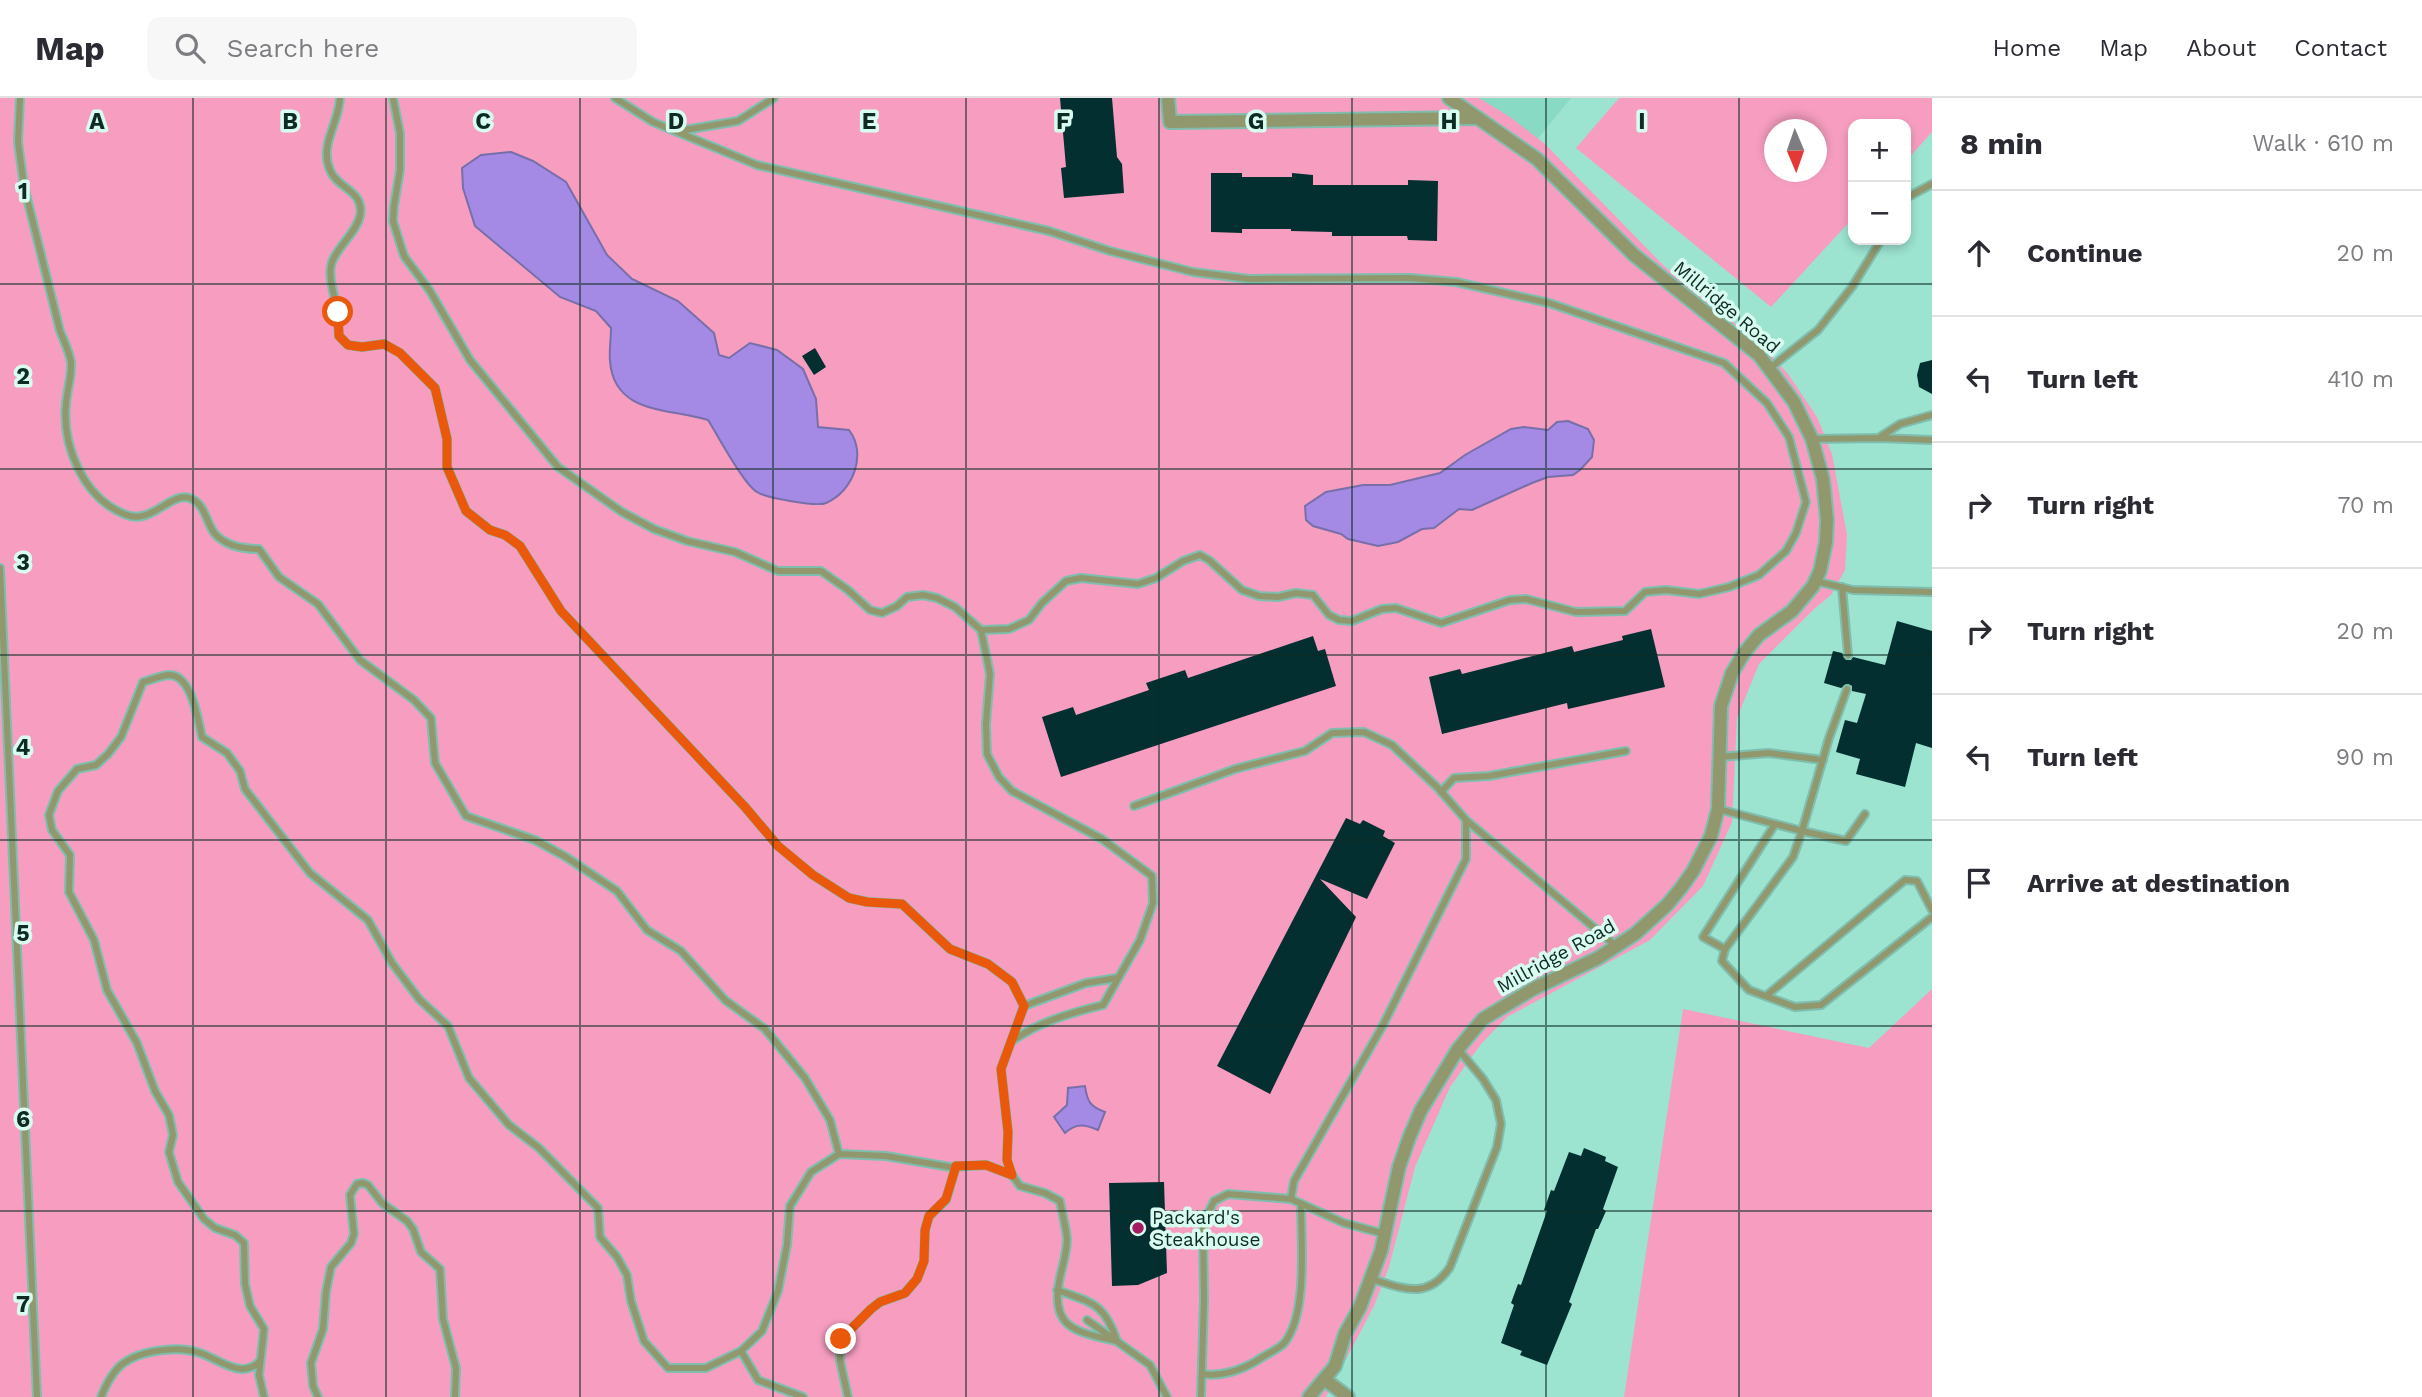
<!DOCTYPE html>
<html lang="en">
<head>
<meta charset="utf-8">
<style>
  body { margin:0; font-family:"Work Sans",sans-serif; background:#f7f7f7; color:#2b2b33 }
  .controls { position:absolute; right:21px; top:21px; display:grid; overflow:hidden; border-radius:14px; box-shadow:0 4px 10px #0003 }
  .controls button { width:63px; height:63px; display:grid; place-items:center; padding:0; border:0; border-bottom:2px solid #e1e1e2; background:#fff; color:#2b2b33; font:35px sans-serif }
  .compass { position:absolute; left:1764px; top:21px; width:63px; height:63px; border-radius:50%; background:#fff; box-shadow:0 4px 10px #0003; rotate:178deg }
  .stop { position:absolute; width:21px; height:21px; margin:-16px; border:5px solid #ea580c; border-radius:50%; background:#fff }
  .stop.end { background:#ea580c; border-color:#fff; box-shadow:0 2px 7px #0008 }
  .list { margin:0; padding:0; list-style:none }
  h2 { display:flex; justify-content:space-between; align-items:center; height:91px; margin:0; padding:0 28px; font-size:30px }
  h2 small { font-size:23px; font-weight:400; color:#7c7c81 }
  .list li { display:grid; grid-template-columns:46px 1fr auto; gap:21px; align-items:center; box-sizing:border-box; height:126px; padding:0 28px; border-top:2px solid #e1e1e2 }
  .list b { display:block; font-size:26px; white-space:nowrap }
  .list em { font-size:23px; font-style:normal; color:#7c7c81 }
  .icon { flex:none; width:38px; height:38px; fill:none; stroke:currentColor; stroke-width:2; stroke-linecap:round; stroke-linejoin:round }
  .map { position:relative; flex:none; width:1932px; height:1299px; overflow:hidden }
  header { display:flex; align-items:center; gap:42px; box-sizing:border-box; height:98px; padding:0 35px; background:#fff; border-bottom:2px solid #e1e1e2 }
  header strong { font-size:33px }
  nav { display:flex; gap:38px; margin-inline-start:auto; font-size:24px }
  .search { width:490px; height:63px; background:#f7f7f7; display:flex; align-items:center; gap:18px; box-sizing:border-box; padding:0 24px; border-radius:14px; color:#7c7c81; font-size:26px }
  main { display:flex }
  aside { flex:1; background:#fff }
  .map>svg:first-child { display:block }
</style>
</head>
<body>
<header>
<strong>Map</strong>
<div class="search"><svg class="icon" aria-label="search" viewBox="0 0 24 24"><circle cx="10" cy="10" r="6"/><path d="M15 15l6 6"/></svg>Search here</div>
<nav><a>Home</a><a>Map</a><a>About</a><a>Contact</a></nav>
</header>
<main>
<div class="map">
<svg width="1932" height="1299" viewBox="0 0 1932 1299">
  <rect width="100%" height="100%" fill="#9ce3d0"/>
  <!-- built -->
  <polygon fill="#88dac5" points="1456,0 1571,0 1526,55"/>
  <!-- green -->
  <g fill="#f79ec0" fill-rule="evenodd">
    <polygon points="0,0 1479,0 1510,19 1545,46 1664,168 1763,248 1788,276 1817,319 1832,356 1847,437 1845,472 1831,497 1813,512 1759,566 1737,620 1732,724 1703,788 1650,842 1507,919 1481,946 1450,989 1415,1069 1389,1169 1374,1208 1326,1299 0,1299"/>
    <path d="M1619 0H1932V34L1906 63V26H1853V120L1771 209 1576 50ZM1774 32H1816V74H1774Z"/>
    <polygon points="1932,891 1932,1299 1624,1299 1683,911 1869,950"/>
  </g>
  <!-- water -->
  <g fill="#a48ae4" stroke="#776eaa" stroke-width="2">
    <path d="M511 54 533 63 566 84 607 157 632 181 678 203 714 235 719 257 729 260 750 245 777 252 803 271 816 301 818 329 849 332C867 355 854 393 826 405 817 409 766 400 757 394 744 387 717 336 708 322 670 310 614 317 610 263 609 252 611 241 611 230L596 213 560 199 475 128 463 90 462 70 481 57Z"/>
    <polygon points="1568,323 1588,331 1594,342 1592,359 1580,372 1573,377 1548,379 1532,385 1472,412 1459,411 1434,430 1422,431 1398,444 1378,448 1348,441 1341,436 1313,428 1306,422 1305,408 1326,394 1363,387 1390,387 1440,375 1465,357 1511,331 1524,329 1548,332 1557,324"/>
    <path d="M1085 988C1087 1004 1091 1009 1105 1014L1098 1032C1084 1026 1076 1025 1065 1035L1054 1019 1067 1007 1068 990Z"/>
  </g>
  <!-- building -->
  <g fill="#032f30">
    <polygon points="1060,0 1112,0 1117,59 1122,66 1124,95 1064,100 1061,70 1066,69"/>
    <polygon points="1211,75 1242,75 1242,79 1292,79 1292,75 1313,77 1313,87 1408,87 1408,82 1438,83 1437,143 1408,142 1407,138 1332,138 1332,134 1291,133 1291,131 1242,131 1242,135 1211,134"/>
    <polygon points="815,250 826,269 814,277 802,258"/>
    <polygon points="1932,262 1932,296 1919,289 1917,277 1920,265"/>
    <polygon points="1897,523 1932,533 1932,650 1916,645 1905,689 1856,676 1860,661 1836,654 1845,622 1857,625 1866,596 1852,593 1852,588 1848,586 1841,590 1824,585 1833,553 1842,555 1846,562 1851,562 1853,559 1885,567"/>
    <polygon points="1651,531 1665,589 1568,611 1567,605 1442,636 1429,579 1460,571 1462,576 1572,548 1574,554 1623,542 1622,538"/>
    <polygon points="1313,538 1318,553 1325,551 1336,588 1061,679 1042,619 1073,609 1076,617 1149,592 1146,585 1185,572 1188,580"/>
    <polygon points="1346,720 1360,726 1363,722 1385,733 1383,738 1395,745 1367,801 1320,781 1356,819 1270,996 1217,968"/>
    <polygon points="1584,1050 1606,1059 1605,1063 1618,1069 1603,1111 1606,1113 1598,1131 1596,1131 1569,1204 1572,1206 1547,1267 1520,1257 1522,1253 1501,1245 1514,1207 1511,1205 1518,1186 1521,1187 1547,1113 1544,1112 1551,1092 1554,1093 1569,1054 1581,1058"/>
    <polygon points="1164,1084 1167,1175 1138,1187 1112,1188 1109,1085"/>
  </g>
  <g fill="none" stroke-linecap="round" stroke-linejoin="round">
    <!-- service casing -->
    <g stroke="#7fbeae" stroke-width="10">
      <g id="service">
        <path d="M20 0 18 44 24 88 60 233C64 243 69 253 71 264 72 278 67 292 66 306 62 348 83 399 124 416 152 429 171 391 192 401 206 408 206 425 215 436 226 448 244 451 259 451L279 479 318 506 360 562 414 602 431 620 435 665 466 718 535 742 566 759 617 793 647 832 681 853 725 902 765 931 805 980 830 1022 839 1056"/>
        <path d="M340 0C339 25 319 47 330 72 337 91 365 92 360 118 356 135 338 148 332 164 327 179 335 197 337 212 338 220 338 229 339 238L348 247 362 249 384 246 400 255 435 290 447 341V369L466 413 490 432 505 437 520 448 561 513 745 709 778 748 813 777 849 800 868 804 902 806 950 851 988 866 1012 884 1024 908"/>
        <polyline points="393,0 400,35 400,72 394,108 393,123 404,158 430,193 470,262 558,369 622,414 654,431 687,443 735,454 778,473 821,473 848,492 870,512 882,515 897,508 907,499 923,497 937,500 955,509 981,532 1009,531 1029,522 1042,505 1066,483 1081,480 1138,486 1156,480 1183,463 1200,457 1209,462 1242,492 1259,498 1278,499 1296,495 1313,497 1329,517 1339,522 1352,523 1382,511 1396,510 1441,525 1510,502 1526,501 1576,514 1625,513 1645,494 1666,492 1699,496 1729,489 1759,477 1786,453 1796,435 1806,404 1789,339 1767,305 1724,265 1549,205 1456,184 1410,180 1249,181 1193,174 1110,153 1049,133 757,67 653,24 615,0"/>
        <polyline points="679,33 738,23 774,0"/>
        <polyline points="1906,100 1932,86"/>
        <polyline points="1770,270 1818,232 1852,189 1881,142"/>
        <polyline points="1880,339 1900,326 1932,317"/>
        <polyline points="1812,341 1879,340 1932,342"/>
        <polyline points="0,470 37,1299"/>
        <polyline points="1815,483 1853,492 1932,494"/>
        <polyline points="1842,489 1848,557"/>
        <path d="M981 532 990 576 986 626 987 656 999 679 1012 693 1102 741 1152 778 1153 805 1140 842 1103 907C1070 915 1039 924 1012 943"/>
        <polyline points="1720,659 1768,655 1823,662"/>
        <polyline points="1441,694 1454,680 1489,678 1626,653"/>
        <polyline points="1134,708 1235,671 1305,653 1332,635 1364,634 1392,647 1438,690 1466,722 1466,761 1382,929 1294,1083 1291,1101 1344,1125 1385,1136"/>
        <polyline points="1718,711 1802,733 1829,640 1847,591"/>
        <polyline points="1466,722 1616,848"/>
        <polyline points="1775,726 1703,839 1725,851 1793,759 1802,733 1846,743 1865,716"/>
        <polyline points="1725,851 1722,863 1749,892 1795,909 1821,907 1932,819"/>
        <polyline points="1766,898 1905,782 1917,783 1932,812"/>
        <path d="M1372 1181C1404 1191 1428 1202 1450 1169L1497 1049 1501 1026 1496 1002 1483 981 1458 951"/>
        <path d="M1057 1192C1093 1205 1104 1205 1117 1243 1075 1234 1049 1230 1060 1179 1063 1167 1067 1153 1067 1141 1066 1129 1062 1115 1060 1103L1045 1095 1020 1088 1012 1077 1007 1062 1008 1034 1001 971 1024 908 1086 885 1117 880"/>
        <polyline points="1087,1222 1150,1267 1167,1299"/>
        <polyline points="741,1253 758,1282 803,1299"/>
        <path d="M1202 1276C1221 1279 1242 1272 1258 1262 1266 1256 1280 1251 1285 1244 1308 1214 1301 1143 1301 1106"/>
        <path d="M101 1299C105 1289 110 1279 117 1271 134 1252 178 1247 200 1255 213 1259 227 1270 241 1271 249 1271 255 1269 260 1263"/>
        <path d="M264 1299 259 1277 264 1231 250 1208 245 1186 244 1145 235 1137 215 1130 204 1121 178 1084 169 1054 173 1037 169 1017 155 993 137 945 107 892 94 842 69 794 70 757 52 732 49 717 58 693 77 671 96 667 108 656 121 639 143 584C151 582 162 577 170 577 192 578 198 622 202 639L227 655 240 673 245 691 310 775 368 822 392 865 419 901 448 928 469 980 509 1027 539 1050 598 1110 600 1139 617 1159 627 1177 631 1203 644 1243 668 1270H706L741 1253 762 1233 778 1193 787 1147 790 1108 811 1074 839 1056 886 1058 950 1069 986 1067 1012 1077"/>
        <polyline points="318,1299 313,1288 311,1265 323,1231 326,1194 331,1169 351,1145 354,1136 350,1097 357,1086 363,1085 368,1087 382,1105 407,1123 413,1131 421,1154 440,1171 443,1221 456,1270 455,1299"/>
        <polyline points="848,1299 840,1263 841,1241 871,1211 880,1204 905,1195 917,1181 924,1163 925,1132 929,1118 946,1102 956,1068"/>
        <polyline points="1201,1299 1204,1202 1203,1126 1214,1103 1228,1096 1291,1101"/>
      </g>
    </g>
    <!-- minor casing -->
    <g stroke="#7fbeae" stroke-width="16">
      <g id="minor">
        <polyline points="1168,0 1170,24 1478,20"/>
        <polyline points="1324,1281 1348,1299"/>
        <polyline points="1309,1299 1335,1268 1345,1236 1360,1209 1381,1153 1399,1069 1409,1040 1421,1012 1458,951 1483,921 1533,891 1598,860 1635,836 1667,807 1681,790 1693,773 1711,738 1718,711 1721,608 1732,575 1744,555 1759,537 1792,513 1813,488 1820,473 1826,444 1827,422 1823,381 1812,341 1794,304 1759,257 1634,157 1537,61 1449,0"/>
      </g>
    </g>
    <!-- service -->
    <use href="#service" stroke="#91986e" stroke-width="6"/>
    <!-- minor -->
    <use href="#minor" stroke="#91986e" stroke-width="12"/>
  </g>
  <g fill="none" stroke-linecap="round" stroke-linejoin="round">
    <!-- route -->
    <polyline stroke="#ea580c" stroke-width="9" points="338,214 339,238 348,247 362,249 384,246 400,255 435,290 447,341 447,369 466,413 490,432 505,437 520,448 561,513 745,709 778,748 813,777 849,800 867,804 902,806 950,851 988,866 1012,884 1024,908 1001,971 1008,1034 1007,1062 1012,1077 986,1067 956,1068 946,1101 929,1118 925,1132 924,1163 917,1181 905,1195 880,1204 871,1211 841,1241"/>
  </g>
  <!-- grid -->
  <path fill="none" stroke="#0d2b24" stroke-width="2" stroke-opacity="0.55" d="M193 0V1299M386 0V1299M580 0V1299M773 0V1299M966 0V1299M1159 0V1299M1352 0V1299M1546 0V1299M1739 0V1299M0 186H1932M0 371H1932M0 557H1932M0 742H1932M0 928H1932M0 1113H1932"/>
  <!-- markers -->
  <circle fill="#a51b62" stroke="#d9fcf1" stroke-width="2.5" cx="1138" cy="1130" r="7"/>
  <g text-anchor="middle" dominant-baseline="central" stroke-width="7" stroke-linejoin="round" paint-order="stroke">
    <!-- street labels -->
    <g font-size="19" fill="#0d2b24" stroke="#d9fcf1">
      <text transform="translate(1727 209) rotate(40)">Millridge Road</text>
      <text transform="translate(1556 858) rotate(-29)">Millridge Road</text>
    </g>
    <!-- poi labels -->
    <g font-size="19" fill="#0d2b24" stroke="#d9fcf1" text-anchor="start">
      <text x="1152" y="1119">Packard's<tspan x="1152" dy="22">Steakhouse</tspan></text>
    </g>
  </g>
  <g font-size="23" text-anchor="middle" font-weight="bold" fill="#0d2b24" stroke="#d9fcf1" stroke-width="7" stroke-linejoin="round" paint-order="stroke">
    <text x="97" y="31">A</text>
    <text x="290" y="31">B</text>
    <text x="483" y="31">C</text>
    <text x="676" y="31">D</text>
    <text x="869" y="31">E</text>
    <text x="1063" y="31">F</text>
    <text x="1256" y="31">G</text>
    <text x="1449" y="31">H</text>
    <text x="1642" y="31">I</text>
    <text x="23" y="101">1</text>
    <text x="23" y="286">2</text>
    <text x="23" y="472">3</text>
    <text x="23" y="657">4</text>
    <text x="23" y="843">5</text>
    <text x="23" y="1029">6</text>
    <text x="23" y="1214">7</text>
  </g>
</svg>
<div class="controls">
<button>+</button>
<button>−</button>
</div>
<svg class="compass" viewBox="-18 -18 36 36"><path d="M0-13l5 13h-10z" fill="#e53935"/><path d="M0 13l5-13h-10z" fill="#7c7c81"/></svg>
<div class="stop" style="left:338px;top:214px"></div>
<div class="stop end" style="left:841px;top:1241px"></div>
</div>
<aside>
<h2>8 min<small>Walk · 610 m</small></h2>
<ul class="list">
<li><svg class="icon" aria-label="ahead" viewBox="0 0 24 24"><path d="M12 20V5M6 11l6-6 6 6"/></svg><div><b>Continue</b></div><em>20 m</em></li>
<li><svg class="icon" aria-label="left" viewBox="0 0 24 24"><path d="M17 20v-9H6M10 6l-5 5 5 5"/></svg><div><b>Turn left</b></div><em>410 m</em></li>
<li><svg class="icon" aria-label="right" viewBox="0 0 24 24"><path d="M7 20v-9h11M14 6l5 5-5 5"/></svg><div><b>Turn right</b></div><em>70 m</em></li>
<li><svg class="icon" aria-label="right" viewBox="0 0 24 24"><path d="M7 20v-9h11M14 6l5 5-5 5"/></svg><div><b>Turn right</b></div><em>20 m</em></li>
<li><svg class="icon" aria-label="left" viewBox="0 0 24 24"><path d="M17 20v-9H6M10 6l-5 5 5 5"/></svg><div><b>Turn left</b></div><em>90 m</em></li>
<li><svg class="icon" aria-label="arrive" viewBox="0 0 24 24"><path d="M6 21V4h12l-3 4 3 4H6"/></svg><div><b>Arrive at destination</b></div></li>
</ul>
</aside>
</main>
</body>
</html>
